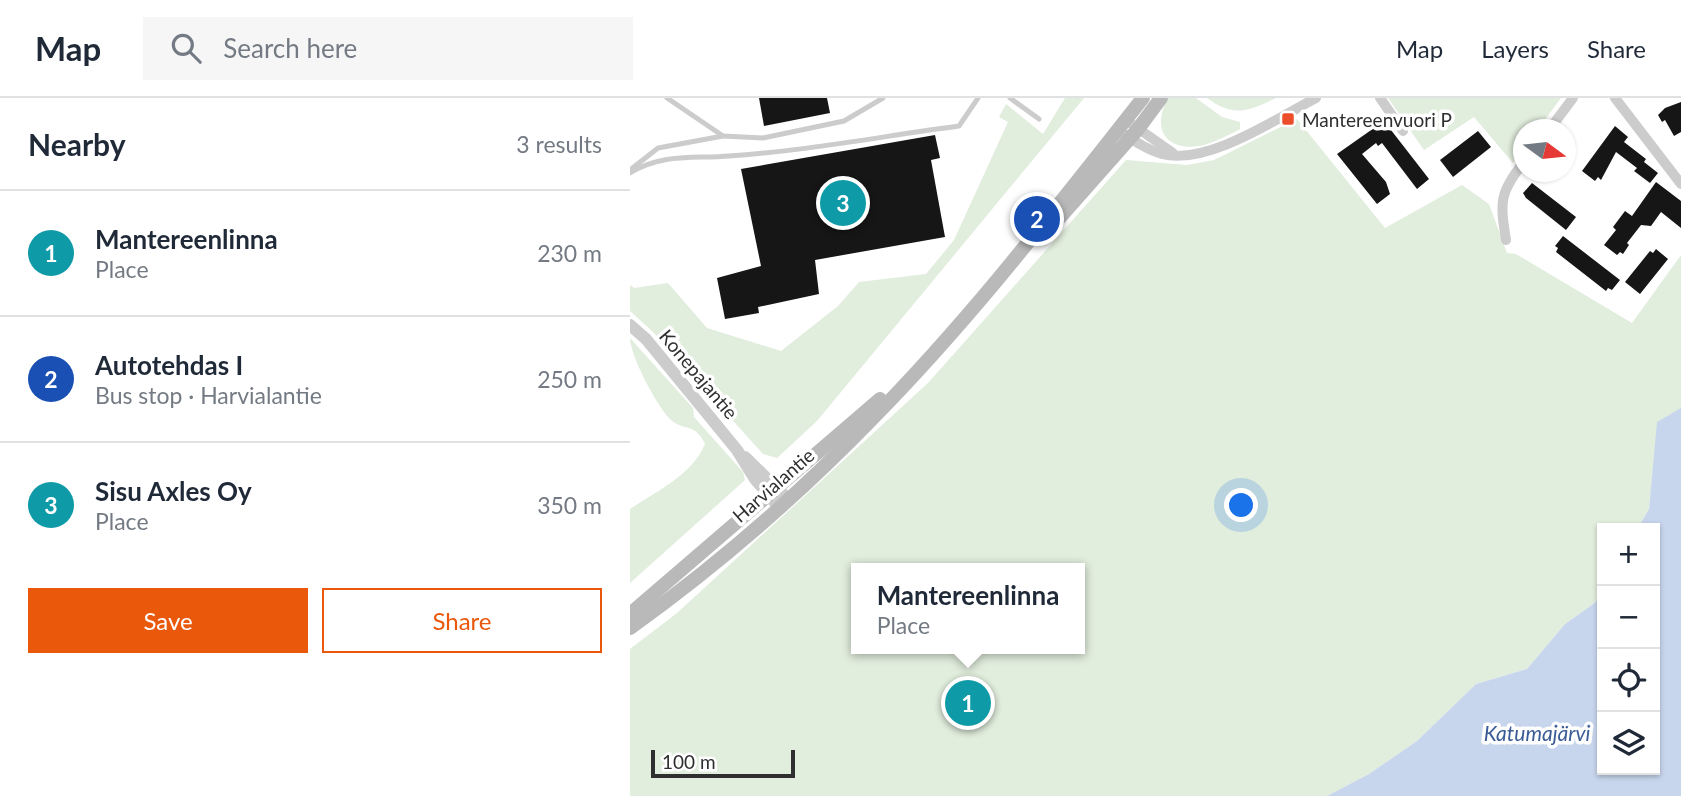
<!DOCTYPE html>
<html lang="en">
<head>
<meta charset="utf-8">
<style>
  body { margin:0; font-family:Lato,sans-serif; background:#f6f6f7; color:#1f2937 }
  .controls { position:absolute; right:21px; bottom:21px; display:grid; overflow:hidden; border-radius:0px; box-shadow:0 2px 5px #0004 }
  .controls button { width:63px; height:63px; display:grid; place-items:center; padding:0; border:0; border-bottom:2px solid #e0e1e3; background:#fff; color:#1f2937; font:35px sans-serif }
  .compass { position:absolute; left:883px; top:21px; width:63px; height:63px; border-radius:50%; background:#fff; box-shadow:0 2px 5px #0004; rotate:105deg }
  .scale { position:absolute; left:21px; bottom:18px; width:144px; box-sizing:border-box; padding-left:7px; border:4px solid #2f2f2f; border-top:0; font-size:19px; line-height:24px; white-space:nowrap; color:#2f2f2f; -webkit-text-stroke:5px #fff; paint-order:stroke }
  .you { position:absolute; left:612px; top:408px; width:24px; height:24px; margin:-18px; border:5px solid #fff; border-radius:50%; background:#1a73e8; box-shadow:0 0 0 10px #1a73e833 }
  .badge { display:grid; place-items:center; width:46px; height:46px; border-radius:50%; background:#ea580c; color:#fff; font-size:23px; font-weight:700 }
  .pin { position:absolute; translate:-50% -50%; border:4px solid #fff; box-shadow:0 2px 7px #0006 }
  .popup { position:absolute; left:221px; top:465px; width:234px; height:91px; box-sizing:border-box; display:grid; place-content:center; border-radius:0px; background:#fff; filter:drop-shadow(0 2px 5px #0005); font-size:23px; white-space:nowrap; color:#747a83 }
  .popup b { font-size:26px; color:#1f2937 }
  .popup::after { content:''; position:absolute; left:50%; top:100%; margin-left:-14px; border:14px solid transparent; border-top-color:#fff }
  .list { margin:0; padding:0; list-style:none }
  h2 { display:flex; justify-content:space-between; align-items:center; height:91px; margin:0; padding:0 28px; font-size:30px }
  h2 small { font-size:23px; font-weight:400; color:#747a83 }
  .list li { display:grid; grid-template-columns:46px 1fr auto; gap:21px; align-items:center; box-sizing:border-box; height:126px; padding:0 28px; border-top:2px solid #e0e1e3 }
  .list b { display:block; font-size:26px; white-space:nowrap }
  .list p { margin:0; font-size:23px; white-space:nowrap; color:#747a83 }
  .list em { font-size:23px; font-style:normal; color:#747a83 }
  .actions { display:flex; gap:14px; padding:21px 28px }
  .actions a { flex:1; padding:16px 0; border:2px solid #ea580c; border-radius:0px; text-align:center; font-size:24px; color:#ea580c }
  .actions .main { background:#ea580c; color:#fff }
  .icon { flex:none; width:38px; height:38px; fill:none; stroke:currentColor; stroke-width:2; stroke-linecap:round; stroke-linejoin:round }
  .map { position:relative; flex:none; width:1051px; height:698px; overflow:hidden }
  header { display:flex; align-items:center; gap:42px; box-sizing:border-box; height:98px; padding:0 35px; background:#fff; border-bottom:2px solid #e0e1e3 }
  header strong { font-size:33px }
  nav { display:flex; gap:38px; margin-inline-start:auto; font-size:24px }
  .search { width:490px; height:63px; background:#f6f6f7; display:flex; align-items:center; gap:18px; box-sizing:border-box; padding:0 24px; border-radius:0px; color:#747a83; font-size:26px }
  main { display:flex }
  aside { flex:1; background:#fff }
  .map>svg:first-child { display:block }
</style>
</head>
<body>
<header>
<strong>Map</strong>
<div class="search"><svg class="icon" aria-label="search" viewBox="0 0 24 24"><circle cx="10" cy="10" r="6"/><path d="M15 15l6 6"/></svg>Search here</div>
<nav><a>Map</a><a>Layers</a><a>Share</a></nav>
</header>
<main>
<aside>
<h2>Nearby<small>3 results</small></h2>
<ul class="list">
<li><span class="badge" style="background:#0f9aa8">1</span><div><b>Mantereenlinna</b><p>Place</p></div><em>230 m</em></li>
<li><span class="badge" style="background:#1a4fb4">2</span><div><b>Autotehdas I</b><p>Bus stop · Harvialantie</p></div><em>250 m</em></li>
<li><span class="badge" style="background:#0f9aa8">3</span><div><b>Sisu Axles Oy</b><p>Place</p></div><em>350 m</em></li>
</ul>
<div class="actions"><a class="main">Save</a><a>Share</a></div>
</aside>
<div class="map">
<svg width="1051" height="698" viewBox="0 0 1051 698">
  <rect width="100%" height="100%" fill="#fff"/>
  <!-- green -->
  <g fill="#e1eddd" fill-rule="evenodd">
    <polygon points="435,0 454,0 187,323 147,360 133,356 23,234 0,213 0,187 4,190 38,185 77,230 151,253 208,208 229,184 296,176 324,142 378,24 369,19 376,6 413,36"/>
    <path d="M538 0H566L592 19 610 24V31C599 37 587 43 574 47 538 55 520 33 538 0Z"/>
    <path d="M577 0H646C619 13 604 20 577 0Z"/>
    <polygon points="758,0 931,0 908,31 894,32 893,50 883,65 844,19 794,52"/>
    <path d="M667 21 755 130 832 87 859 106 877 155 886 156 1002 225 1051 157V310L1023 371 1019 411 1008 430H972V493L966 504 935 526 897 571 846 586 787 643 739 676 697 698H0V551L47 515 298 285 496 62 557 67 584 62ZM226 470H450V551H226Z"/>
    <path d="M0 240 63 310 64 319 113 374 115 382 0 485V411C27 393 62 377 75 346 66 325 53 333 41 322 27 309 0 257 0 240Z"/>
  </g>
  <!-- water -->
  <polygon fill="#c8d6ed" points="1051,310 1051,698 697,698 739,676 787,643 846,586 897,571 935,526 966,504 972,493 972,672 1025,672 1025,430 1008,430 1019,411 1027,324"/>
  <!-- building -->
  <g fill="#161616">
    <polygon points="129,0 197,0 200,15 134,28"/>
    <polygon points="1051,4 1051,34 1044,38 1035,22 1032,24 1028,17 1035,10"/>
    <polygon points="754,23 799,81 787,91 752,45 748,48 746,45 732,56 756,84 760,96 747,106 707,56"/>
    <polygon points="985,28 998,39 994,44 1016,61 1014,64 1028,75 1020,85 1004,73 1007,70 986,54 971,82 968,79 965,83 952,73"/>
    <polygon points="848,33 861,49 823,79 810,62"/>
    <polygon points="305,37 310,60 301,62 315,139 185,162 189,196 128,209 129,215 95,221 87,180 131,168 111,71"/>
    <polygon points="1026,84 1051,103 1051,130 1031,114 1021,128 1011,127 997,145 999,147 993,156 990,154 987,157 974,147 986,132 983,129 995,113 1002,118"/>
    <polygon points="902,85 946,119 936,132 896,100 893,95"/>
    <polygon points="933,138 990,182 982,192 978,190 976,193 926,154 928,150 925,148"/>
    <polygon points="1026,151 1038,161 1010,196 995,184 1020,153 1023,155"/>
  </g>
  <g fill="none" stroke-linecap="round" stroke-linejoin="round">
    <!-- service -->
    <g stroke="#ccc" stroke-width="5">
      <polyline points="37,0 93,38 133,40 214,23 253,0"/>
      <polyline points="380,0 409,21"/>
      <polyline points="0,72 28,50 93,38"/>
      <path d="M0 75C31 55 64 61 99 58 176 53 253 38 329 28L348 0"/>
    </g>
    <!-- minor -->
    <g stroke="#ccc" stroke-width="10">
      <polyline points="750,0 773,33"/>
      <polyline points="985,0 1051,86"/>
      <polyline points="496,22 543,55"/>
      <polyline points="919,32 943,0"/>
      <path d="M494 36C506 44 518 52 532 56 577 68 647 20 686 0"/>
      <path d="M876 142C870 104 869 95 894 64"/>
    </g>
    <!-- tertiary -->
    <g stroke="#ccc" stroke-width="12">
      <polyline points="0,227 16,241 107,352 125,381 148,408"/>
      <polyline points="115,359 157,400"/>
    </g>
    <!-- secondary -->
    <g stroke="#b9b9b9" stroke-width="14">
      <polyline points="424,126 508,31 531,0"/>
      <polyline points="0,516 250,301"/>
      <path d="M0 530C85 469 167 398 240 323 339 223 426 110 513 0"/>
    </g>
  </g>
  <!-- markers -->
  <rect fill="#ec4e2c" stroke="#fff" stroke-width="2.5" x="651" y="14" width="14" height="14" rx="3.5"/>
  <g text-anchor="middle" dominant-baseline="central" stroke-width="7" stroke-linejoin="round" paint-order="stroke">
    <!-- poi labels -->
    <g font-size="19" fill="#2f2f2f" stroke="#fff" text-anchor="start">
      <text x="672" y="21">Mantereenvuori P</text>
    </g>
    <!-- street labels -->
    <g font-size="19" fill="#2f2f2f" stroke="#fff">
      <text transform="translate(69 276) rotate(50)">Konepajantie</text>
      <text transform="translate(143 387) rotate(-41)">Harvialantie</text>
    </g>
    <!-- water labels -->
    <g font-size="21" font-style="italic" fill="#3a5b95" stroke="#fff">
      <text x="907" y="634">Katumajärvi</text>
    </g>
  </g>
</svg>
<div class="controls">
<button>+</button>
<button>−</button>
<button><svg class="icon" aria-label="locate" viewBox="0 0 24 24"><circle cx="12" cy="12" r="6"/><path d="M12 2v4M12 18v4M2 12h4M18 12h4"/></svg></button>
<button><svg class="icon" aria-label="layers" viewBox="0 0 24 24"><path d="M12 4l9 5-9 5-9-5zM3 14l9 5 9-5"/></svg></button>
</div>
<svg class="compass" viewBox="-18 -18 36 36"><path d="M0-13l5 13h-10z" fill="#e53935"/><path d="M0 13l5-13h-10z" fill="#747a83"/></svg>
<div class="scale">100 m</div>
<div class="you"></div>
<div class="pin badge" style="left:338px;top:605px;background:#0f9aa8">1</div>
<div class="popup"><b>Mantereenlinna</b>Place</div>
<div class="pin badge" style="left:407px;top:121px;background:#1a4fb4">2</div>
<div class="pin badge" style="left:213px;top:105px;background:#0f9aa8">3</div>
</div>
</main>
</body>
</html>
